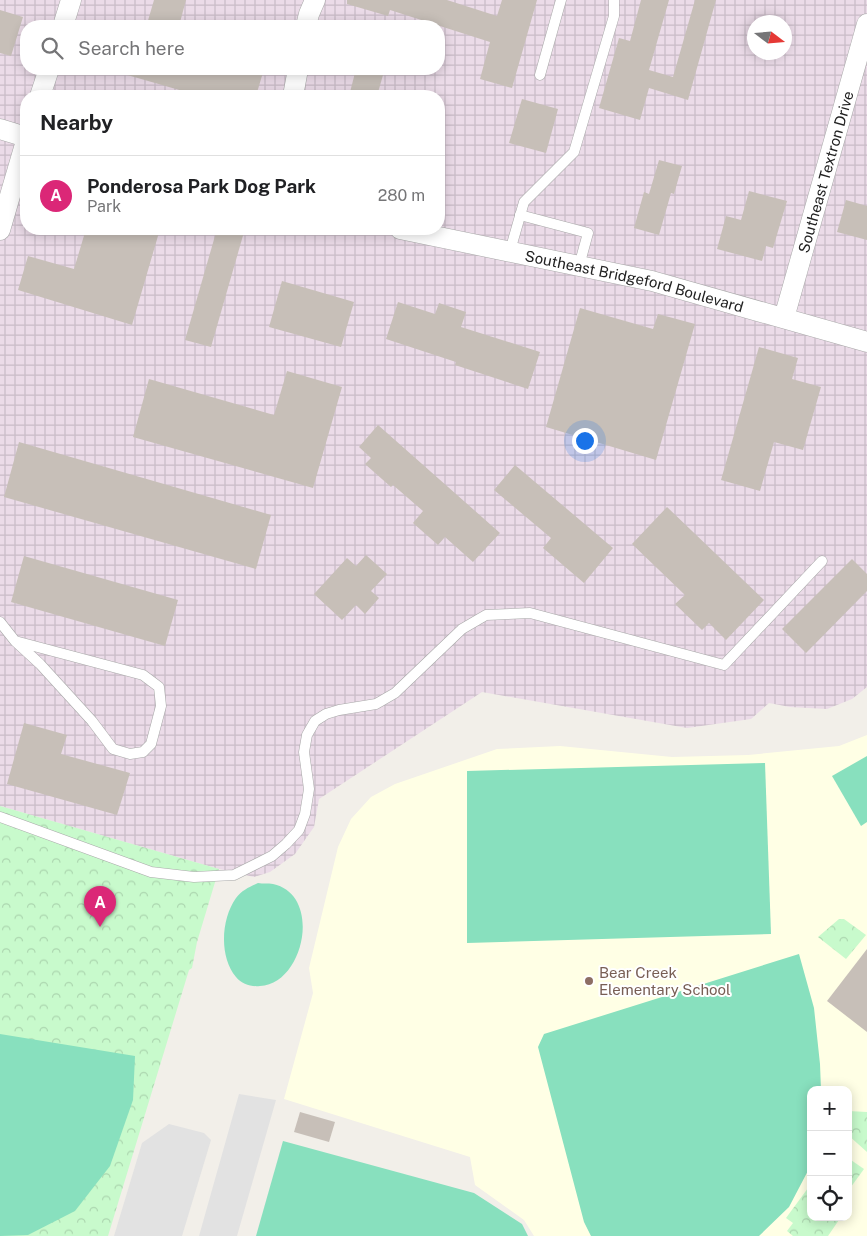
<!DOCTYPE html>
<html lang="en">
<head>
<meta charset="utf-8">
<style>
  body { margin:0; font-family:"Public Sans",sans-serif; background:#f2f2f2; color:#202124 }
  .controls { position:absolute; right:15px; bottom:15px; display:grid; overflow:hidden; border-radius:10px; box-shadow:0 2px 12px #0003 }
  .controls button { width:45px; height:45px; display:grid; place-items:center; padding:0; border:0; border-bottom:1px solid #e0e0e0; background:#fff; color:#202124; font:25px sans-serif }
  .compass { position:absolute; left:747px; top:15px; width:45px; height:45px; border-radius:50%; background:#fff; box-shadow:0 2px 12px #0003; rotate:106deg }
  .you { position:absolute; left:584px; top:440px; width:18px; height:18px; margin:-12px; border:4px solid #fff; border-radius:50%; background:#1a73e8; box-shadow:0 0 0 8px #1a73e833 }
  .badge { display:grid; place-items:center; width:32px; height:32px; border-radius:50%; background:#db2777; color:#fff; font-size:16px; font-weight:700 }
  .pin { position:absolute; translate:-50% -41px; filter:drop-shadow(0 1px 2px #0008) }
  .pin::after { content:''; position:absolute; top:26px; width:18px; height:15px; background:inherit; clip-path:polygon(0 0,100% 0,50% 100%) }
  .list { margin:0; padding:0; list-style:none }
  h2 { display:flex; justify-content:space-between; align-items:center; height:65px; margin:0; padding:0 20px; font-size:21px }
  h2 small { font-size:16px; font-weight:400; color:#757577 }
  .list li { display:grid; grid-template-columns:32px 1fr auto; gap:15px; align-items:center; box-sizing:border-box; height:80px; padding:0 20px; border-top:1px solid #e0e0e0 }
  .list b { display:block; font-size:19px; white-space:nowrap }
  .list p { margin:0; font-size:16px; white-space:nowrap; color:#757577 }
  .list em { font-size:16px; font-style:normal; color:#757577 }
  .icon { flex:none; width:28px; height:28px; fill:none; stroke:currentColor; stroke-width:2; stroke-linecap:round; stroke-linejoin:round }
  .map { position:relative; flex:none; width:867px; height:1236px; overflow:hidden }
  .search { position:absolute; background:#fff; box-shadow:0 2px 12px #0003; left:20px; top:20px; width:425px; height:55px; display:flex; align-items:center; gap:12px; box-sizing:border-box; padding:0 18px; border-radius:20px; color:#757577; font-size:19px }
  .panel { position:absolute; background:#fff; box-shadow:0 2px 12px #0003; left:20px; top:90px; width:425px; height:145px; border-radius:20px }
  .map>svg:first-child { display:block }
</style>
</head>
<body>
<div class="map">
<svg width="867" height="1236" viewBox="0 0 867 1236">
  <defs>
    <pattern id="industrial-grid" width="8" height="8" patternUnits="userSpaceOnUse" patternTransform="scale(1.25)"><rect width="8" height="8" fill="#ebdbe8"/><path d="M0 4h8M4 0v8" fill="none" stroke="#c9bcc7"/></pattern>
    <pattern id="park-crowns" width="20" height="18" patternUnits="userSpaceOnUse" patternTransform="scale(1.25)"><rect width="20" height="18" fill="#c8facc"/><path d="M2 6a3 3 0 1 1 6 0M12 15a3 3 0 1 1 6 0" fill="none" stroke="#acd6af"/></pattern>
  </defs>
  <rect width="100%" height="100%" fill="#f2efe9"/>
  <!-- industrial -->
  <path fill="url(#industrial-grid)" fill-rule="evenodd" d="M0 0H867V687L852 699 827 709 790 707 769 703 751 719 687 728 482 692 319 799 314 827 295 854 270 872 254 877 219 869 0 806ZM754 22H784V52H754ZM26 26H439V69H26ZM26 96H439V229H26Z"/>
  <!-- education -->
  <path fill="#ffffe5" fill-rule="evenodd" d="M867 735V1236H534L524 1220 475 1185 470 1157 284 1099 313 993 309 968 338 847 351 819 371 797 395 784 497 749 560 746 672 757 748 755 839 746ZM811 1090H848V1217H811Z"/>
  <!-- park -->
  <g fill="url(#park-crowns)">
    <polygon points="0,806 219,869 197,942 192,968 189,970 108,1236 0,1236"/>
    <polygon points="839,919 844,919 866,935 846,959 818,937"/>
    <polygon points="848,1111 867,1112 867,1152 848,1135"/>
    <polygon points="848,1158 864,1169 848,1191"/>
    <polygon points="811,1184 811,1217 841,1217 828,1236 793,1236 787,1231 793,1223 786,1218"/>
  </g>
  <!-- pitch -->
  <g fill="#88e0be">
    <polygon points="867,756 867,822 861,826 832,776"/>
    <polygon points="765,763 771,934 467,943 467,771"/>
    <path d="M258 883C263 884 268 883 273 884 323 895 304 984 260 986 250 987 242 984 236 977 219 957 221 919 236 898 242 890 249 887 258 883Z"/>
    <polygon points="799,954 814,1008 820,1064 821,1090 811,1090 811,1165 789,1207 759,1236 591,1236 584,1222 538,1047 544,1034"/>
    <polygon points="0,1034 135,1056 133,1100 110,1166 75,1211 28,1235 0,1236"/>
    <polygon points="283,1141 474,1193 522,1224 528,1236 256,1236"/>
  </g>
  <!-- parking -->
  <g fill="#e2e2e2">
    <polygon points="239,1094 276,1100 237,1236 199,1236"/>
    <polygon points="169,1124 204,1133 211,1140 182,1236 114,1236 142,1143"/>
  </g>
  <!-- building -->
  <g fill="#c7bfb8">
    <polygon points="154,0 186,0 179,26 154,26 147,24"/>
    <polygon points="347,0 447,0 497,16 502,0 537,0 512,88 480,79 490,42 390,10 388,16 347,4"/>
    <polygon points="641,0 669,0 649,70 673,77 695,0 716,0 688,100 649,88 640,120 599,108 619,38 630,41"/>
    <polygon points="0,10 23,17 11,56 0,53"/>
    <polygon points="118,69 264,69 256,96 200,96 117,72"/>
    <polygon points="356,69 383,75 377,96 349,96"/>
    <polygon points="522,99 558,109 546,153 509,143"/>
    <polygon points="659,160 682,166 674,194 671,193 659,235 634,228 644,192 649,194"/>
    <polygon points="749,191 787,201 773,248 766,246 762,261 717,249 726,216 741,220"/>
    <polygon points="846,200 867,206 867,240 837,232"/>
    <polygon points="86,229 160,229 132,325 18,290 28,256 74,269"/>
    <polygon points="217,229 232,229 244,232 211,347 185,340"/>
    <polygon points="282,281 354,302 341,347 269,327"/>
    <polygon points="398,302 435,314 439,303 466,312 461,327 540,352 528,389 455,365 456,362 386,339"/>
    <polygon points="580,308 653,329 658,314 695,324 656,460 546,427"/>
    <polygon points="759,347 798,358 792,379 821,387 803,450 774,442 760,491 721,480"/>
    <polygon points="287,371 342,387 313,488 133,437 149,379 274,415"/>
    <polygon points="378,425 500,533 473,562 445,537 438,545 413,523 423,511 393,485 391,487 365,464 371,458 359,447"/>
    <polygon points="19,442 271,515 256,569 4,497"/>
    <polygon points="515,465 613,548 584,583 543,548 551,538 494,490"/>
    <polygon points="667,507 764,600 726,640 709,623 702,630 675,604 685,595 632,544"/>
    <polygon points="366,555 387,574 371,591 379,598 365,614 356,605 342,620 314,594 347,558 356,566"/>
    <polygon points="24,556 178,600 165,646 11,602"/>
    <polygon points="852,559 867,574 867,591 806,653 782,629"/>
    <polygon points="24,723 67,735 61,754 130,773 117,815 7,784"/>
    <polygon points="867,949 867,1032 827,1001"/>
    <polygon points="300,1112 335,1122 329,1142 294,1132"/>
  </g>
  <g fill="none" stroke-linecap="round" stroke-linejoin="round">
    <!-- service casing -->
    <g stroke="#a9a9a9" stroke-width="11">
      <g id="service">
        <polyline points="540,75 561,0"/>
        <polyline points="520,215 588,233 579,266"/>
        <polyline points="510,251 524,202 574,152 614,16 614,0"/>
        <polyline points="0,622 15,641 40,664 92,721 113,749 130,754 143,752 151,744 161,706 159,687 143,675 15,641"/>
        <polyline points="0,817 151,872 194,877 234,875 272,856 286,844 299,830 305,814 309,789 304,752 307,735 315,721 326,714 339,710 376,704 395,693 462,629 486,615 530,613 724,665 822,561"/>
      </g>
    </g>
    <!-- minor casing -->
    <g stroke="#a9a9a9" stroke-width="21">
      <g id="minor">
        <polyline points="63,26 71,0"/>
        <polyline points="306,26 309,14 315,0"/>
        <polyline points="40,96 49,69"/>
        <polyline points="293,96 298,69"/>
        <polyline points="0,129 26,137"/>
        <path id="s1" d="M400 229 652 281 867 342"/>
        <polyline points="0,230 26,141"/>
        <path id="s2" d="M784 318 867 24"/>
      </g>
    </g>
    <!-- service -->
    <use href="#service" stroke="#fff" stroke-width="10"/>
    <!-- minor -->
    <use href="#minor" stroke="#fff" stroke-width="20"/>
  </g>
  <!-- markers -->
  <circle fill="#8d6e63" stroke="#fff" stroke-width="2" cx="589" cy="981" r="5"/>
  <g text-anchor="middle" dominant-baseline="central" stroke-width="4" stroke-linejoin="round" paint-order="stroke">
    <!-- street labels -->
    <g font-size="15" fill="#222" stroke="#fff">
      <text stroke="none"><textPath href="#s2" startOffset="152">Southeast Textron Drive</textPath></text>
      <text stroke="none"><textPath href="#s1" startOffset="240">Southeast Bridgeford Boulevard</textPath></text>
    </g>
    <!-- education labels -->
    <g font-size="15" fill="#785e54" stroke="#fff" text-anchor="start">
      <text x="599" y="972">Bear Creek<tspan x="599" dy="17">Elementary School</tspan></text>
    </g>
  </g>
</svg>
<div class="controls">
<button>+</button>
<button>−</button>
<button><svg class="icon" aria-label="locate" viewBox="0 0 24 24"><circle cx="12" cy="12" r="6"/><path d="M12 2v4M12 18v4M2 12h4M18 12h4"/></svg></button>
</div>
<svg class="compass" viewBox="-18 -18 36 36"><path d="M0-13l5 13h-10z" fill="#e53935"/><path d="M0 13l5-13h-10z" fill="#757577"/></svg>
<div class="you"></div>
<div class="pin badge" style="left:100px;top:927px">A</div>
<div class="search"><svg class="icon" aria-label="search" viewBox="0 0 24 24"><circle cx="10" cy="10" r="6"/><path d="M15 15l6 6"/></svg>Search here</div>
<section class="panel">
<h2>Nearby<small></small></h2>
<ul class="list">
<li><span class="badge">A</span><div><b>Ponderosa Park Dog Park</b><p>Park</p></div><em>280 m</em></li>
</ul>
</section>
</div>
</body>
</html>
